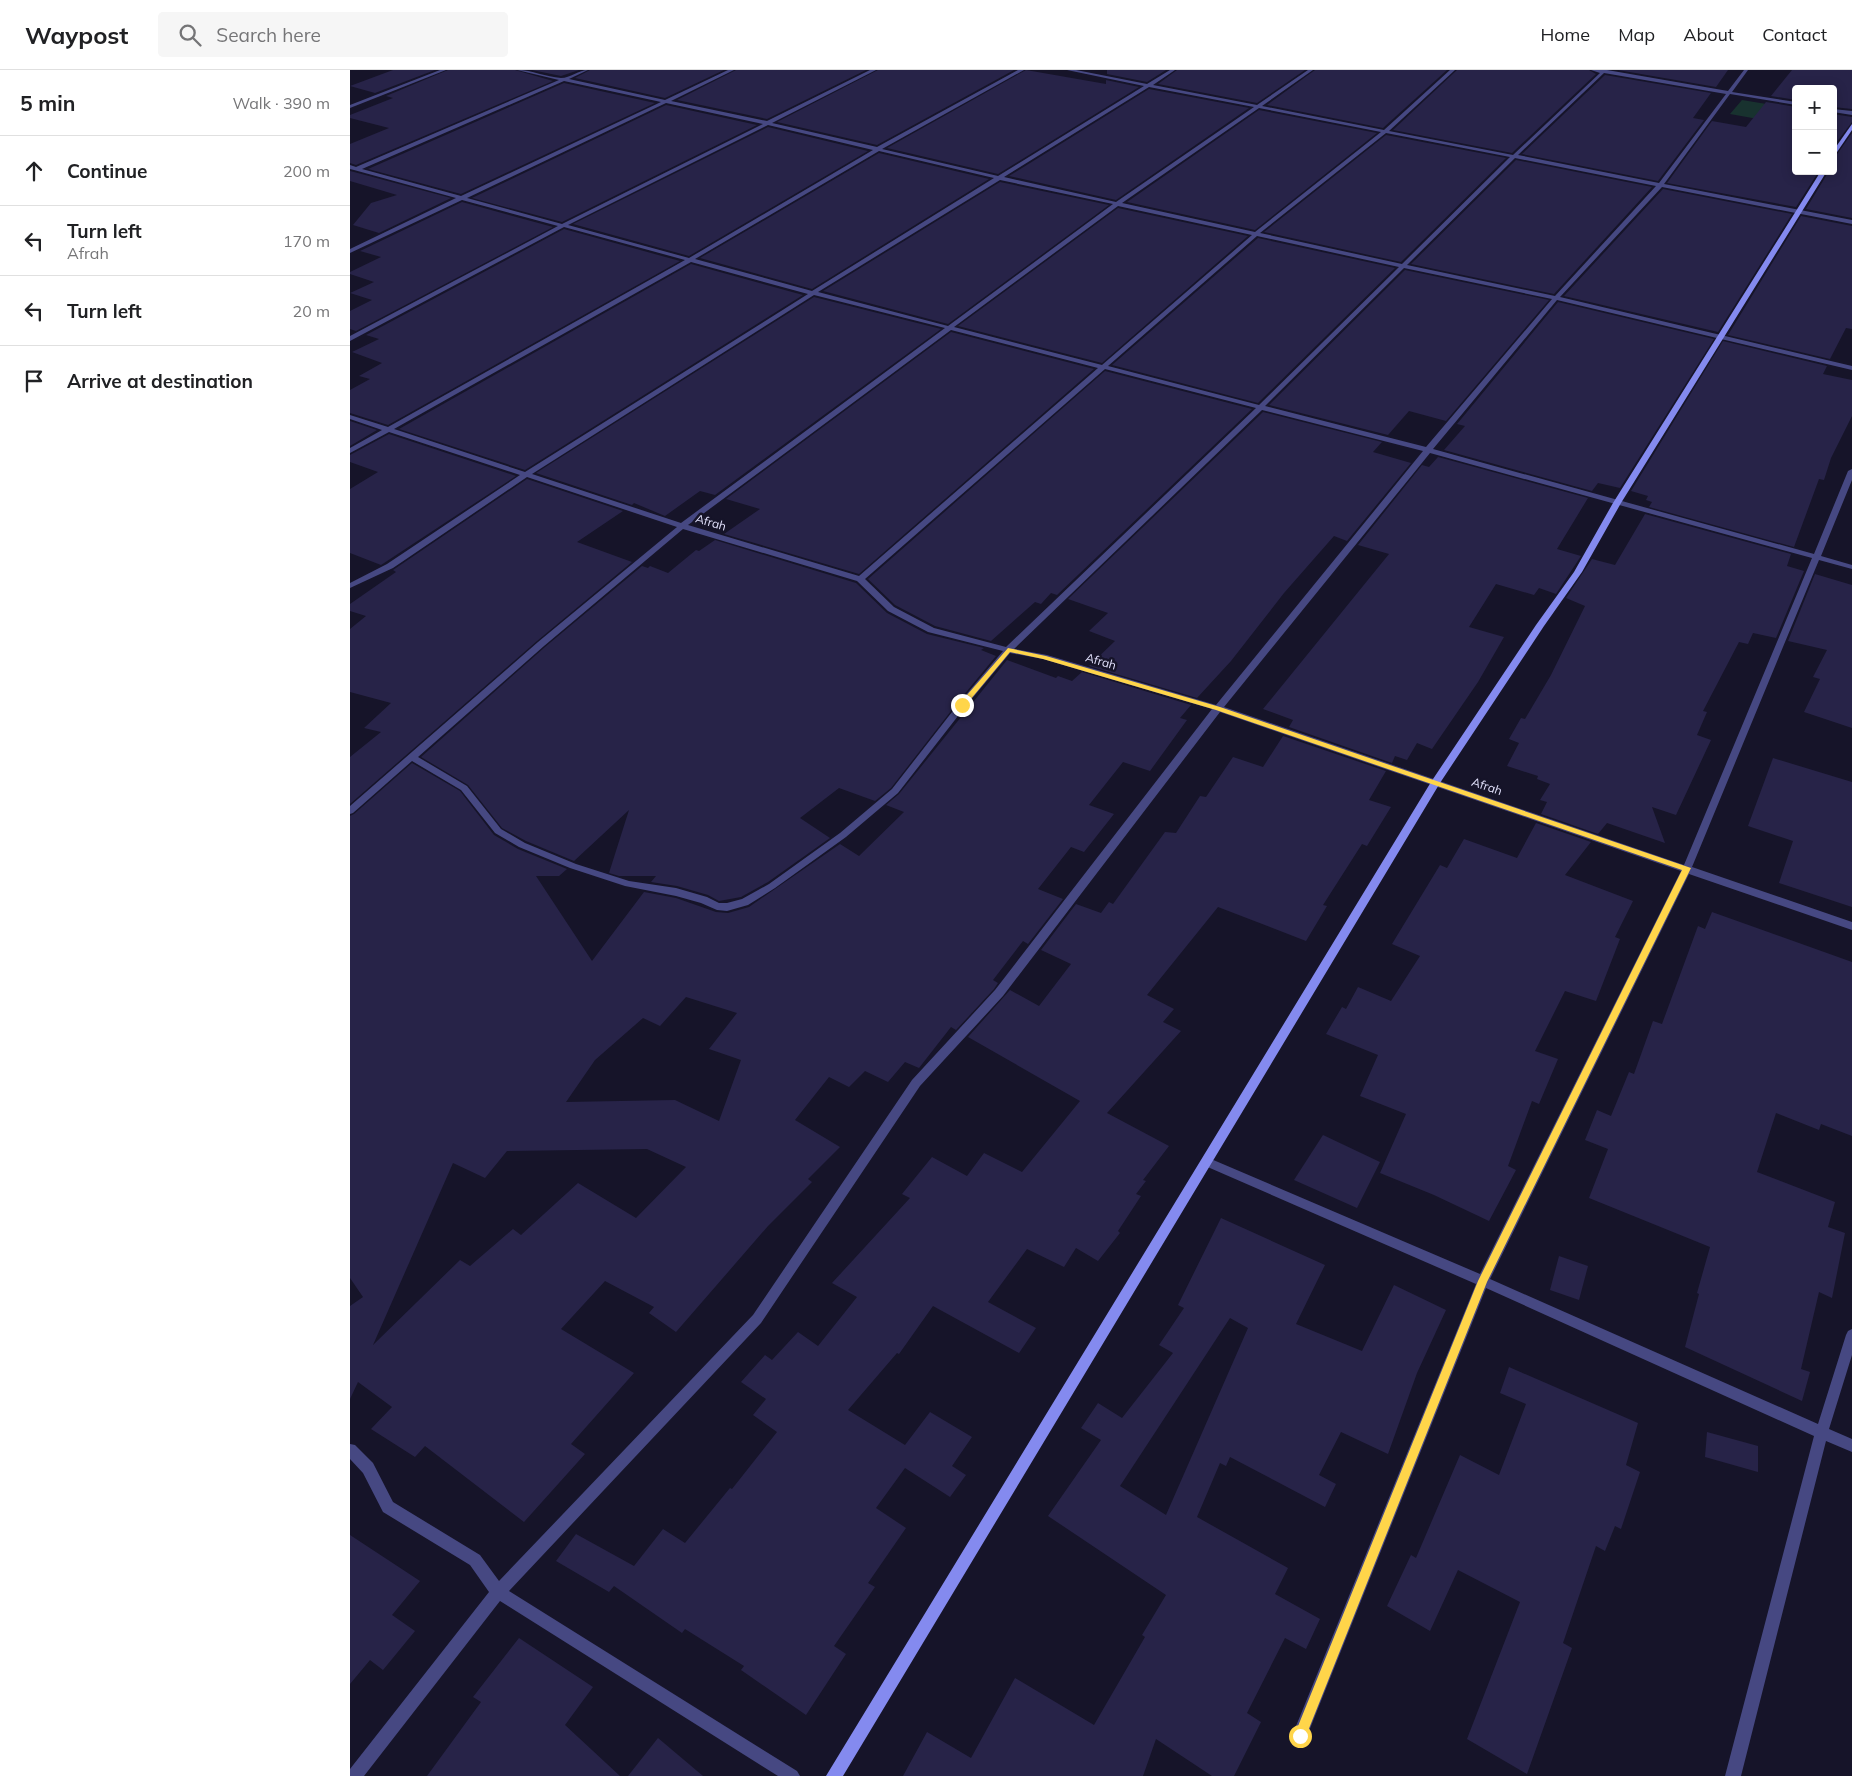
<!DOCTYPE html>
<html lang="en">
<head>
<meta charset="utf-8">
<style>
  body { margin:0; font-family:Mulish,sans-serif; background:#f6f6f6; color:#202124 }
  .controls { position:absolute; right:15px; top:15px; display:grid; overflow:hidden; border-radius:5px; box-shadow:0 2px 12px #0003 }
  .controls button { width:45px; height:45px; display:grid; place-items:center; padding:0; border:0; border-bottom:1px solid #e0e0e0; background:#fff; color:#202124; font:25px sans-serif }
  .stop { position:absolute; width:15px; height:15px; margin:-11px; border:4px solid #ffd54a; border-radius:50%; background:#fff }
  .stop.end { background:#ffd54a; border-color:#fff; box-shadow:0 1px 5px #0008 }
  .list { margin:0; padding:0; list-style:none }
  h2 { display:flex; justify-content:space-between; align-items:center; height:65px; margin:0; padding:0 20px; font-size:21px }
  h2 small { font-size:16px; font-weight:400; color:#757577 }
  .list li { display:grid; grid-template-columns:32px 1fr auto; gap:15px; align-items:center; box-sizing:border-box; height:70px; padding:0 20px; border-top:1px solid #e0e0e0 }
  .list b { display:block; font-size:19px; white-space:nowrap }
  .list p { margin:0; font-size:16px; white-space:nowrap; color:#757577 }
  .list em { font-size:16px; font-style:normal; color:#757577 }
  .icon { flex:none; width:28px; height:28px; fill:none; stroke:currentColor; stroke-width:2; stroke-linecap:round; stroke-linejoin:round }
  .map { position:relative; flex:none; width:1502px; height:1706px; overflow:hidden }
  header { display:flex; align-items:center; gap:30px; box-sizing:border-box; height:70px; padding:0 25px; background:#fff; border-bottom:1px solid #e0e0e0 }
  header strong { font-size:24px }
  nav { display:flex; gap:28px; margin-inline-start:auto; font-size:18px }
  .search { width:350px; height:45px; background:#f6f6f6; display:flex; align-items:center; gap:12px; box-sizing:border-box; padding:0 18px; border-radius:5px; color:#757577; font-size:19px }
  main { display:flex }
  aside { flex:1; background:#fff }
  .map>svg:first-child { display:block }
</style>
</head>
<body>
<header>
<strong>Waypost</strong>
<div class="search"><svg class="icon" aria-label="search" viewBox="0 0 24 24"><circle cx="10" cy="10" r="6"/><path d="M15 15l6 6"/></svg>Search here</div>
<nav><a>Home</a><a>Map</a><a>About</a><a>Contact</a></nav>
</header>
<main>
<aside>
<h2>5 min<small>Walk · 390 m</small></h2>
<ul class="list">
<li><svg class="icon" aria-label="ahead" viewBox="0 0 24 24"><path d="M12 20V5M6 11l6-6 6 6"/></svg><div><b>Continue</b></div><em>200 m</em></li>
<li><svg class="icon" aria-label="left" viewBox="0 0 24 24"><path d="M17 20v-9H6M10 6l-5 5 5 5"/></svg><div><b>Turn left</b><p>Afrah</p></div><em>170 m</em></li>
<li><svg class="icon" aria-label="left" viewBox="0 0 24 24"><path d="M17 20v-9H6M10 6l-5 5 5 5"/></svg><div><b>Turn left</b></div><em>20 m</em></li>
<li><svg class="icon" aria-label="arrive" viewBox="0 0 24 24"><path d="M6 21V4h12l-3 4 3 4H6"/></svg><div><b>Arrive at destination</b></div></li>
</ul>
</aside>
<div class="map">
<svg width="1502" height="1706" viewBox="0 0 1502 1706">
  <rect width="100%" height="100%" fill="#161429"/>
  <!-- green -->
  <polygon fill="#18322f" points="1392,30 1446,39 1446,56 1380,44"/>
  <!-- building -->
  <g fill="#272348" fill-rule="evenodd">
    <polygon points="43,0 85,0 25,23 0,16"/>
    <polygon points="98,0 165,0 203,11 6,95 0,93 0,74 39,58 0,48 0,45 43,28 36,26"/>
    <polygon points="182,0 229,0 211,6"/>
    <polygon points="240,0 374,0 315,28 225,8"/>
    <polygon points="386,0 516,0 417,49 327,30"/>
    <polygon points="528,0 664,0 527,75 427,52"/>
    <polygon points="676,0 756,14 756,10 789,17 648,104 537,78"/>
    <polygon points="757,0 816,0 797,12 757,4"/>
    <polygon points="827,0 955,0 907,33 808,14"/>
    <polygon points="965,0 1097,0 1033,58 917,35"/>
    <polygon points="1107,0 1239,0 1246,4 1162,83 1043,60"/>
    <polygon points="1268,0 1378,0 1366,17"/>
    <polygon points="1442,0 1502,0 1502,39 1483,37 1483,19 1446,19 1446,30 1421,26"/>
    <polygon points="1255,5 1361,23 1343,48 1354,50 1308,111 1172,84"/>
    <polygon points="214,13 305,33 111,124 18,99"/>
    <polygon points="799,19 899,38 766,130 659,106"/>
    <polygon points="1416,32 1446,37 1446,101 1469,101 1446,137 1317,113 1362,51 1396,57"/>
    <polygon points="316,35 407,55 212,152 122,128"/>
    <polygon points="909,40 1027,63 905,160 777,132"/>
    <polygon points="1483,44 1502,47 1502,52 1483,77"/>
    <polygon points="418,57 518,81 339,186 223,154"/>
    <polygon points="1502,63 1502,148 1456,139 1479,101 1483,101 1483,90"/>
    <polygon points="1036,65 1156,88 1051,192 914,162"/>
    <polygon points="529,83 639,109 462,219 350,188"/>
    <polygon points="1166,90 1302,117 1204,224 1061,194"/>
    <polygon points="0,101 4,102 101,128 29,163 3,155 21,133 47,125 0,111"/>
    <polygon points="650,112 759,135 598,254 473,221"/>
    <polygon points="1313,119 1442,144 1368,262 1214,226"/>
    <polygon points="112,132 203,157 6,261 0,259 0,241 22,230 0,223 24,212 0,204 0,202 31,187 10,181"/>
    <polygon points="768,138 898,166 752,293 608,256"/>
    <polygon points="1451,146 1502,156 1502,259 1496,258 1480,289 1378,265"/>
    <polygon points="214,159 330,191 38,355 0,343 0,320 20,309 9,306 32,293 2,282 29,269 16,265"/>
    <polygon points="908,168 1045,198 908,333 762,295"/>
    <polygon points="341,194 453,225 175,400 49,359"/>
    <polygon points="1055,200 1199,230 1096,351 1059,341 1038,365 919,335"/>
    <polygon points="464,227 591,259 365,425 350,421 315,446 284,433 282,435 186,403"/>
    <polygon points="1208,232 1364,269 1270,418 1248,413 1242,421 1094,380 1115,356 1107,354"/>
    <polygon points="601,262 744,299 509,504 374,464 410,439 376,429"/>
    <polygon points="1373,271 1477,296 1473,304 1502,310 1502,346 1481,388 1474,410 1469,409 1444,477 1299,437 1302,432 1296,430 1298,426 1281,421"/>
    <polygon points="755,301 902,339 707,525 701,523 691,534 685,532 641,571 585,556 545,535 518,509"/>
    <polygon points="913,342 1032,372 1023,382 1061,393 997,471 984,466 934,523 881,591 847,628 739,596 765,571 739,561 758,543 718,529"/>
    <polygon points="0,351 27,360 0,376"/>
    <polygon points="39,364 166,406 31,495 0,483 0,419 28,402 0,392 0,385"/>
    <polygon points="1088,387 1238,428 1207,479 1231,486 1206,524 1189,518 1184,525 1146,514 1119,557 1154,567 1128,612 1082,679 1067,673 1057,690 1045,686 1042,693 939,657 943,650 913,639 1039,484 1008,475 1072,395 1079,397"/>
    <polygon points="177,409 273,441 227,472 282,492 187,571 0,734 0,687 31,662 14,658 41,633 0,622 0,559 16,546 0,541 0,534 46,502 43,500"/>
    <polygon points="1295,444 1441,484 1437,496 1454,501 1426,568 1403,563 1398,574 1389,572 1353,641 1357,642 1347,665 1361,670 1326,745 1302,737 1315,773 1257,753 1248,764 1191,744 1197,732 1190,730 1200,714 1187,709 1188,706 1157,696 1169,673 1159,669 1171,648 1175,649 1201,605 1235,536 1216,528 1242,489 1265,495"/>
    <polygon points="365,470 506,513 537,543 577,564 634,578 631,580 646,586 608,632 541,718 525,731 489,718 450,748 480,768 418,812 391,827 369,831 358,825 327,816 301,812 306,806 269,806 259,803 279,740 224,791 176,771 152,758 118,715 71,687 195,577 292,496 298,498 300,496 318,503 346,480 349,481"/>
    <polygon points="1465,504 1502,515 1502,658 1454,642 1470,609 1463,607 1477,580 1438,571"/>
    <path d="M657 590 706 608 708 606 722 611 732 602 841 635 830 648 837 650 800 701 773 692 739 735 764 744 734 782 721 777 688 819 713 829 678 874 673 871 643 910 648 913 644 919 606 960 601 957 569 998 555 992 538 1012 515 1001 499 1017 479 1007 445 1050 490 1077 458 1109 462 1112 418 1156 326 1262 299 1243 304 1237 255 1211 211 1259 284 1303 221 1374 235 1384 174 1452 75 1376 65 1387 21 1359 42 1337 8 1312 0 1329V1236L13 1227 0 1208V746L4 744 62 693 110 721 144 765 168 779 217 799 209 806H186L242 891 294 822 326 828 366 842 378 843 399 837 490 774 509 786 554 742 536 735 549 724ZM336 927 387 943 359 979 391 990 369 1051 325 1030 216 1032 245 990 293 948 310 956ZM297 1079 336 1097 286 1148 228 1113 171 1165 163 1159 120 1196 110 1190 23 1275 103 1093 135 1108 157 1081Z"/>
    <polygon points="933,666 1036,701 1019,730 1041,737 1017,776 1012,774 973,835 977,836 956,871 868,837 797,925 824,939 813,952 831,961 757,1043 819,1076 793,1110 796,1111 786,1124 791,1126 768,1161 770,1163 748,1191 726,1178 714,1197 677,1179 638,1232 686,1258 669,1283 583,1236 549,1284 547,1283 498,1340 555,1375 580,1342 622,1367 602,1396 616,1405 600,1427 555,1398 526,1438 556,1458 518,1513 525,1517 484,1576 496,1584 456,1645 391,1600 394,1596 335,1559 332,1563 264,1516 259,1522 206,1491 226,1464 284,1496 313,1459 335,1473 380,1418 382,1419 427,1362 403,1345 416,1329 391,1312 415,1285 422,1290 448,1262 468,1276 507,1227 482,1213 560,1128 552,1124 582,1087 617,1106 634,1083 672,1102 730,1031 618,967 660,920 689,936 721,894 691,880 726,834 751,843 759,832 763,834 815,762 826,763 850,726 856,727 883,687 913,697"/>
    <polygon points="1423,688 1502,712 1502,837 1429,813 1443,771 1398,756"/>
    <polygon points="1186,753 1241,772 1215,805 1283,831 1265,867 1270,869 1246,931 1215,921 1185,981 1208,989 1189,1034 1182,1031 1158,1096 1166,1100 1139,1151 1084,1125 1030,1103 1056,1044 1010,1026 1028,985 976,964 992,937 996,939 1008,917 1041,931 1070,886 1042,874 1090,795 1097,798 1114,769 1167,788"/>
    <polygon points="1362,842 1502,892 1502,1066 1471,1054 1469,1060 1426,1043 1407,1102 1485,1132 1478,1157 1495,1163 1482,1228 1469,1222 1451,1299 1460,1302 1452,1331 1335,1277 1349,1224 1347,1223 1360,1177 1239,1128 1258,1079 1235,1070 1247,1040 1261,1046 1279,1002 1284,1004 1303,951 1312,954 1348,856 1355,859"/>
    <polygon points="973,1065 1030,1092 1007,1138 944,1110"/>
    <path d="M871 1148 975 1195 946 1254 1012 1281 1044 1215 1096 1240 1067 1303 1038 1384 991 1362 969 1405 986 1414 975 1437 880 1387 876 1396 870 1393 847 1447 938 1498 925 1524 970 1549 956 1579 935 1568 897 1643 911 1652 884 1706H862L806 1669 793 1706H553L577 1662 621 1688 665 1608 744 1655 795 1567 792 1565 816 1525 698 1446 751 1370 731 1358 748 1333 772 1348 823 1283 809 1275 834 1238 828 1235ZM880 1248 898 1258 816 1445 770 1416Z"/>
    <polygon points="1209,1186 1238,1196 1229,1230 1200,1220"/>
    <polygon points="1159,1297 1288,1353 1276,1395 1290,1402 1271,1459 1265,1456 1255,1481 1246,1476 1213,1573 1222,1578 1177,1704 1117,1669 1170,1532 1108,1500 1080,1561 1037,1536 1061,1485 1066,1488 1110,1385 1149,1405 1176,1334 1150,1323"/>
    <polygon points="1357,1362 1408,1376 1408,1402 1355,1387"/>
    <polygon points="0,1465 70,1511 42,1545 65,1561 33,1600 20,1590 0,1614"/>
    <polygon points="169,1568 243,1617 215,1655 270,1706 77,1706 131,1632 123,1627"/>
    <polygon points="308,1668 353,1706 278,1706"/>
  </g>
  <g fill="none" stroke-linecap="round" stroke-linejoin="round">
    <!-- minor -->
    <g fill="#464882" fill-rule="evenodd">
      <polygon points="90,0 96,0 0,38 0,35"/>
      <path d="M167 0C182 0 196 7 211 8 220 8 229 0 238 0L219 9 315 30 378 0H384L321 31 417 51 520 0H526L422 53 527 77 668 0H674L532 79 648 106 794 16 717 0H726L797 14 820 0H825L803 15 907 35 958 0H963L912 36 1034 60 1100 0H1105L1039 61 1163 85 1250 3 1241 0H1257L1378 21 1394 0H1398L1382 22 1446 32V35L1380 24 1314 114 1502 150V154L1312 117 1210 227 1502 296V300L1207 230 1083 379 1464 484 1498 401 1502 399V410L1471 486 1502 495V499L1469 490 1342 797 1502 852V860L1339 804 1140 1209 1468 1354 1496 1265 1498 1261 1502 1259V1285L1479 1359 1502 1369V1382L1476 1371 1391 1706H1375L1464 1366 1136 1218 955 1671 950 1674 945 1671 942 1666 1126 1214 853 1095 851 1092 853 1089 857 1087 861 1089 1130 1204 1331 801 870 642 653 926 570 1016 411 1253 159 1521 447 1701 450 1706H428L150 1531 14 1706H0V1699L139 1522 120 1495 33 1442 13 1403 0 1389V1374L5 1375 23 1393 43 1432 130 1485 149 1511 403 1245 562 1010 645 920 862 639 693 589 660 583 615 637 548 723 496 767 425 818 398 835 377 841 367 840 351 833 326 826 275 816 220 798 169 777 145 763 111 720 62 691 3 743 0 744V736L188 572 327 457 177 407 43 498 0 518V513L37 494 170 405 39 362 0 383V378L32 360 0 349V345L38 357 335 190 214 157 0 271V266L208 156 112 130 0 183V179L106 128 4 100 0 99V95L6 97 209 10ZM1254 3 1376 24 1309 113 1168 85ZM214 11 311 32 111 126 12 99ZM799 17 904 37 766 132 654 107ZM316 33 413 54 212 154 117 128ZM909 38 1031 62 905 162 772 133ZM418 55 523 80 339 188 218 155ZM1036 63 1160 87 1052 194 910 163ZM529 81 644 108 462 221 345 189ZM1165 88 1306 116 1205 226 1057 195ZM650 110 763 134 598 256 468 222ZM768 136 902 165 752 295 604 257ZM907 166 1049 197 909 335 758 296ZM341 192 458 224 175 402 44 359ZM1054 198 1202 229 1076 377 915 336ZM464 225 595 258 331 453 182 404ZM601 260 748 298 509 506 338 455ZM755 299 906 338 656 577 584 558 544 537 515 509ZM912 340 1073 381 866 635 697 585 664 579ZM1080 383 1462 488 1334 795 874 637ZM333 459 507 511 538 541 578 562 653 581 609 633 542 719 490 763 419 814 392 829 377 833H369L357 827 326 818 279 811 226 794 175 773 151 759 117 716 68 687 194 576Z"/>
      <polygon points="1483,39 1502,41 1502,45 1483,42"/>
    </g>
    <!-- secondary -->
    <g fill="#848aef" fill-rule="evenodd">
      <polygon points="1502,54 1502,60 1483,88 1483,81"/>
      <polygon points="1471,101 1477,101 1271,433 1232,502 1194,556 1090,713 493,1706 476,1706 1081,712 1186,555 1224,502 1263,433"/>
    </g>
  </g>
  <!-- route -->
  <polygon fill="#ffd54a" points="658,578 696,586 870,637 1341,798 1137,1212 956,1666 955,1670 950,1672 946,1670 944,1666 1128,1211 1332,800 866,640 693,589 660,582 615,636 610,636 610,633"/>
  <g text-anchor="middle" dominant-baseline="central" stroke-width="5" stroke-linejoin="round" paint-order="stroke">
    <!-- street labels -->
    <g font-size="12" fill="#e1e0fb" stroke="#161429">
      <text transform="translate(361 452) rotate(16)">Afrah</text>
      <text transform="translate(751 591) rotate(16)">Afrah</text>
      <text transform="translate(1137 716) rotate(19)">Afrah</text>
    </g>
  </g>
</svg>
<div class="controls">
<button>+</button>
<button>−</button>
</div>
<div class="stop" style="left:950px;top:1666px"></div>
<div class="stop end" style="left:612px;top:635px"></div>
</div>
</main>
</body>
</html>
